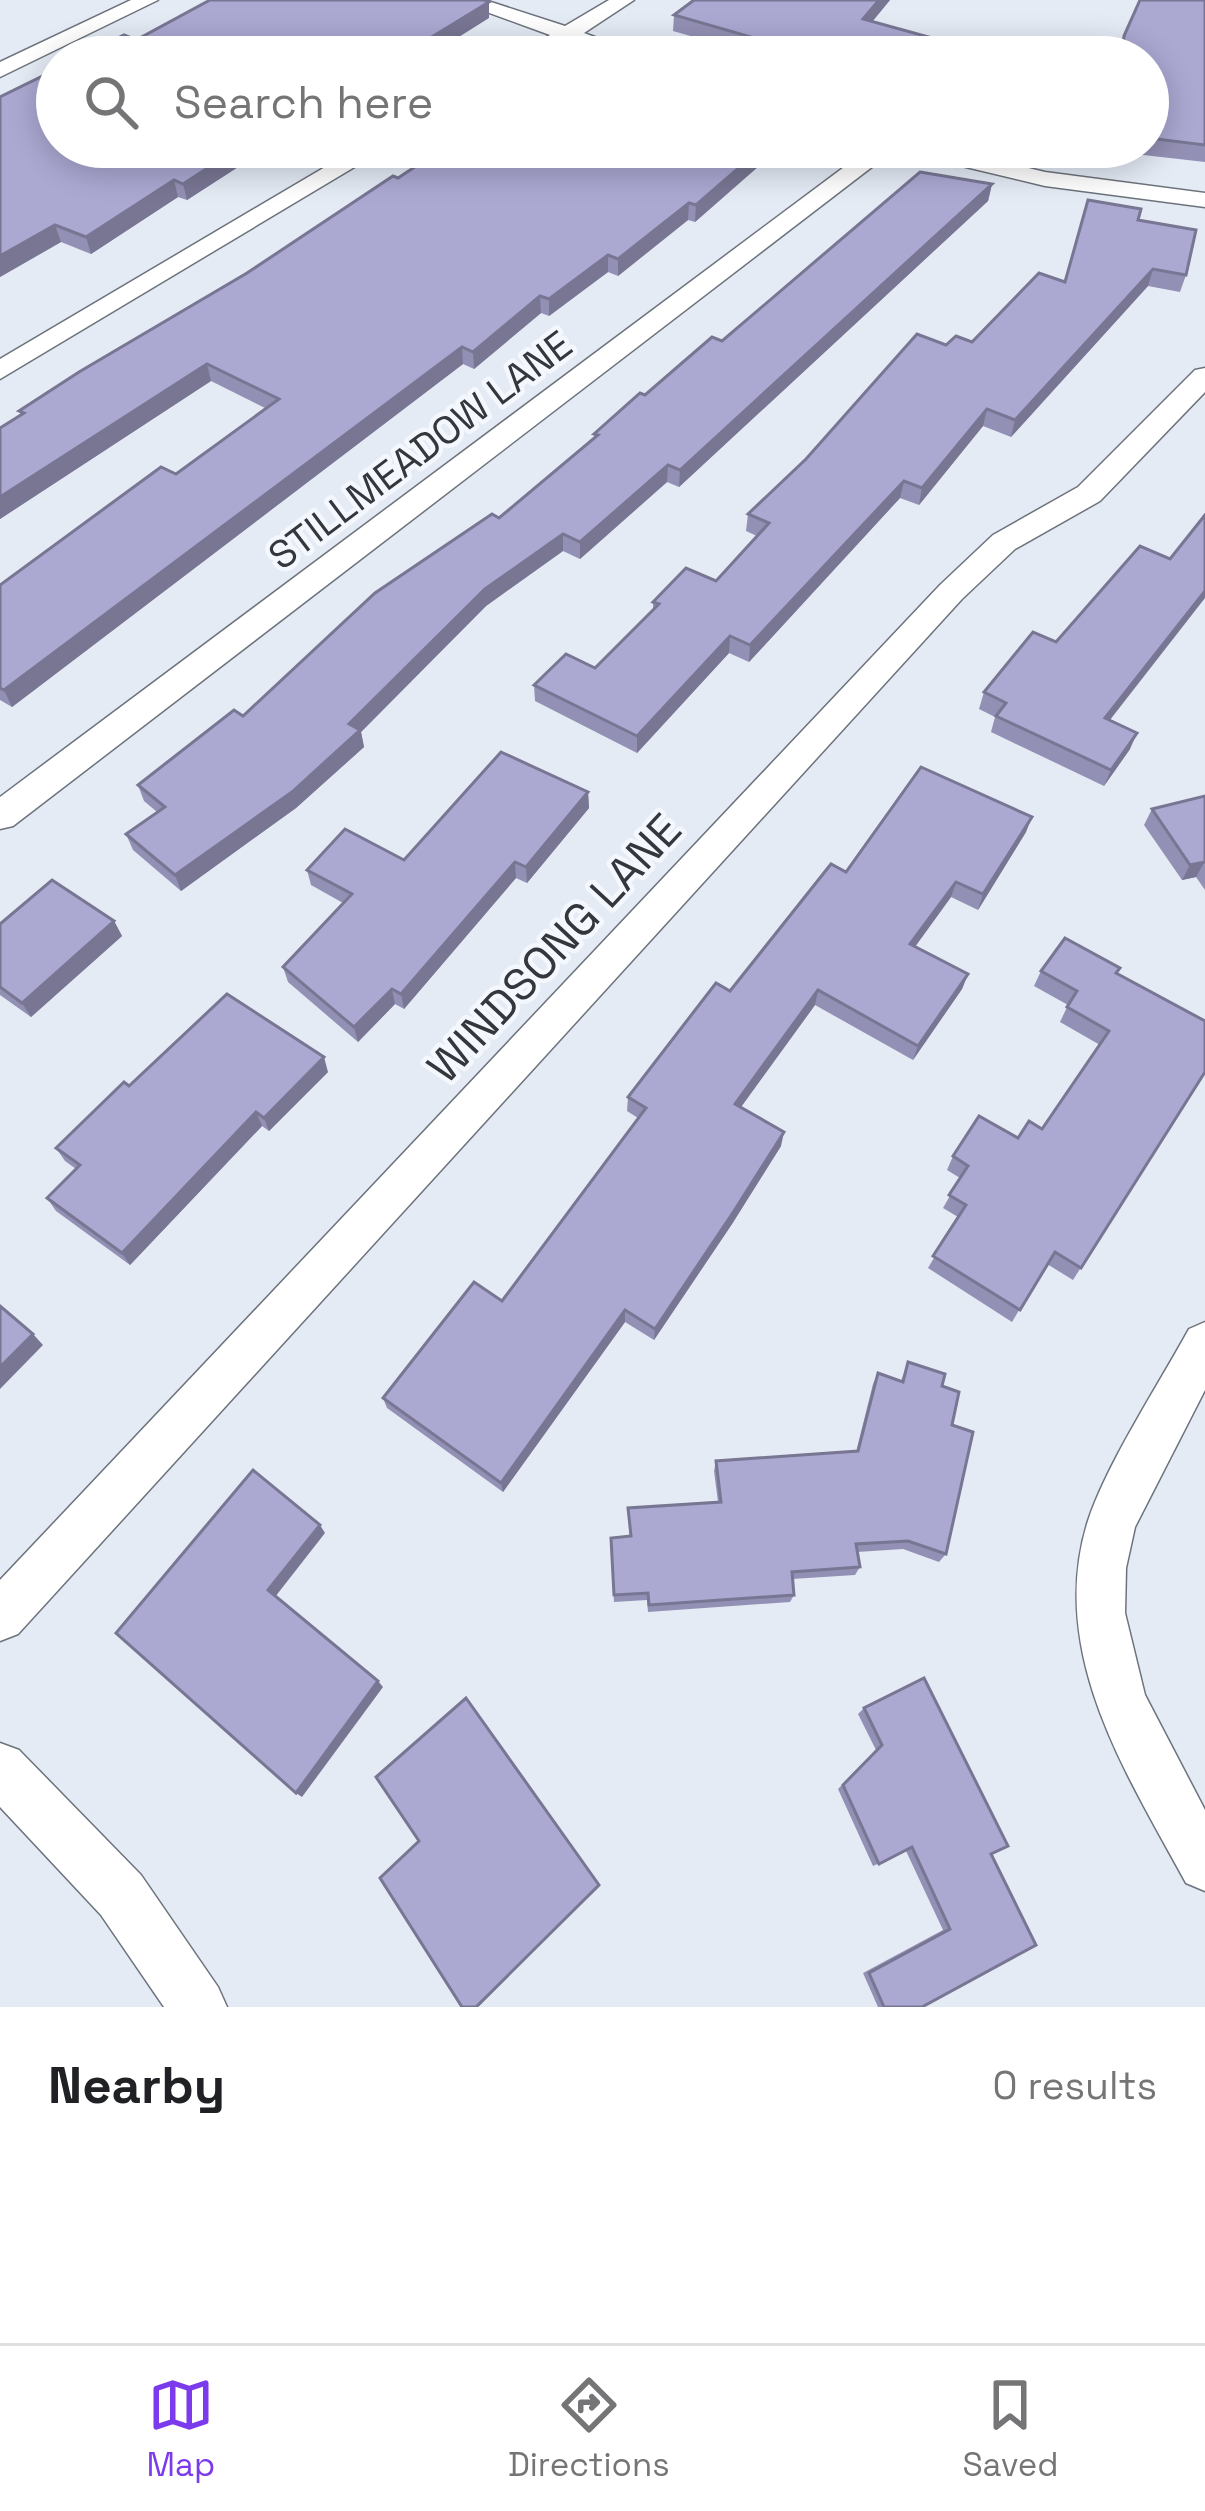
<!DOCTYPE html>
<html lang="en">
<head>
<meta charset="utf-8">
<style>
  body { margin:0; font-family:"Space Grotesk",sans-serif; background:#f2f2f2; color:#202124 }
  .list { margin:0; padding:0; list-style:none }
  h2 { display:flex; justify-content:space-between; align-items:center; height:156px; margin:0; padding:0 48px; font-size:51px }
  h2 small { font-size:39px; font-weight:400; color:#757577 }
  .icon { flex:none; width:66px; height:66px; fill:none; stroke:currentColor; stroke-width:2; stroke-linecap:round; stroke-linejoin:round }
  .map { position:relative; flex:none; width:1205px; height:2007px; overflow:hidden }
  .search { position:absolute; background:#fff; box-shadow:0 6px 30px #0003; left:36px; right:36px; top:36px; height:132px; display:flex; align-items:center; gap:30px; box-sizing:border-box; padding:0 42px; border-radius:66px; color:#757577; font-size:45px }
  .sheet { height:336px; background:#fff }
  nav { display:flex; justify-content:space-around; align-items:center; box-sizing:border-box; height:168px; border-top:3px solid #e0e0e0; background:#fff; font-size:33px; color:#757577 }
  nav a { display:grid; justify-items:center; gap:6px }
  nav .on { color:#7c3aed }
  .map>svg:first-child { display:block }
</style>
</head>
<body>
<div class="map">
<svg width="1205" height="2007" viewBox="0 0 1205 2007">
  <rect width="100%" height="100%" fill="#e4ebf5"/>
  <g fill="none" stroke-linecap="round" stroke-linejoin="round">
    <!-- street casing -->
    <g stroke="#6d737c" stroke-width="3">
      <g id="street">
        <polygon points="131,0 158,0 0,77 0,62"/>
        <polygon points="454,0 485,0 565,26 609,0 634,0 584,33 648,57 615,57 569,42 543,57 517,57 550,35"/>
        <polygon points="359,147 388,147 0,379 0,359"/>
        <polygon points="871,147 898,147 13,826 0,829 0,797"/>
        <polygon points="899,147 941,147 1045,172 1205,193 1205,207 1045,186 903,152"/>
        <polygon points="1205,368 1205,392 1100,501 1015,549 962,599 18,1634 0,1641 0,1580 940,585 993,535 1078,487 1195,370"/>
        <path d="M1205 1322V1390L1135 1527 1126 1568 1125 1613 1145 1695 1205 1810V1891L1186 1883C1126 1773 1048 1653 1087 1524 1105 1466 1159 1384 1189 1329Z"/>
        <polygon points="0,1743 19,1750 141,1875 218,1987 227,2007 164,2007 101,1915 0,1807"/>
      </g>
    </g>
    <!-- street -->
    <use href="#street" fill="#fff" fill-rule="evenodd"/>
  </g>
  <!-- wall -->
  <g fill="#9390b5">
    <polygon points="694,0 890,0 872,22 954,44 952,57 764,57 673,31 674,15"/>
    <polygon points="1205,0 1205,162 1108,151 1109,147 1148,147 1148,57 1119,57 1124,36"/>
    <polygon points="0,97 57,147 273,147 252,158 187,200 178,197 91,254 61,242 0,277"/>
    <polygon points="674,147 790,147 774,160 768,158 695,222 688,220 618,276 608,272 549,316 541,313 474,369 463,364 12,707 0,700 0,585 176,474 267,409 211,381 0,519 0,428 21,415 19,411 247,273 398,178 648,164"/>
    <polygon points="992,184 988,201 679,487 667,482 580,559 563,551 486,606 361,732 364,747 296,808 181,891 133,850 126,834 157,812 144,801 138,785 243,716 499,518 594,438 594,434 645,395 722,341"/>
    <polygon points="1138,220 1186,275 1180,292 1148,286 1011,437 983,426 919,505 900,498 749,662 729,653 637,753 535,701 534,685 595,668 653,609 653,602 716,581 757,536 746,531 748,514 946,345 972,342 1065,282"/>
    <polygon points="1170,559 1110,720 1130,749 1104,786 991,732 995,717 979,709 984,692 1056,642"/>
    <polygon points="588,792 589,808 527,883 516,878 404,1009 395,1004 358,1042 288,982 283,967 343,903 311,885 307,870 404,860"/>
    <polygon points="1205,796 1205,890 1196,877 1182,880 1144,825 1152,809"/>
    <polygon points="1026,832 978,910 951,897 915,947 968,974 962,989 913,1060 815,1005 741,1107 781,1146 732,1224 654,1340 625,1322 503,1492 387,1408 383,1398 502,1301 638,1118 627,1111 628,1097 846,872"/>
    <polygon points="114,921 122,936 31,1017 0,995 0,924"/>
    <polygon points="1041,971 1117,973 1205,1072 1073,1280 1047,1264 1012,1322 928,1268 958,1217 943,1208 960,1178 947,1170 953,1156 1018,1138 1042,1129 1100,1045 1060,1022 1068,1005 1034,986"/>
    <polygon points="328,1072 269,1131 262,1126 130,1265 56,1211 47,1198 76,1169 65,1161 56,1148 129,1086"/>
    <polygon points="908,1362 942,1386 946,1554 939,1562 903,1549 857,1552 860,1567 855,1575 792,1579 794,1595 790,1602 648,1612 647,1600 614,1602 611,1538 630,1536 628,1508 718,1502 714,1471 716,1461 856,1452 873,1384 878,1373 901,1381"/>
    <polygon points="864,1708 991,1854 922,2007 878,2007 863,1973 943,1930 906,1851 873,1866 838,1789 876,1750 858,1714"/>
  </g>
  <!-- shaded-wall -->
  <g fill="#787693">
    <polygon points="879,0 890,0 861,35 863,19"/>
    <polygon points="489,2 489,18 427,57 399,57"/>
    <polygon points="954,44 952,57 940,57"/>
    <polygon points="240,147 273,147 252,158 187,200 183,184"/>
    <polygon points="763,147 769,147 768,158 695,222 696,205"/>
    <polygon points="775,147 790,147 774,160"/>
    <polygon points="174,180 178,197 91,254 86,237"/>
    <polygon points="992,184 988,201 679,487 680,470"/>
    <polygon points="689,203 688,220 618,276 618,259"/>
    <polygon points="55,225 61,242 0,277 0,256"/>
    <polygon points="608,255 608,272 549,316 549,299"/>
    <polygon points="1153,269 1148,286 1011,437 1015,420"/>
    <polygon points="540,296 541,313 474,369 473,352"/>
    <polygon points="462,347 463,364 12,707 4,690"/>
    <polygon points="207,364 211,381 0,519 0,497"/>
    <polygon points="987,409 983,426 919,505 922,488"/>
    <polygon points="668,465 667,482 580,559 580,542"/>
    <polygon points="904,481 900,498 749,662 750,645"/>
    <polygon points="563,534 563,551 486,606 361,732 364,747 296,808 181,891 175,875 349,724 485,589"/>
    <polygon points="1205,591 1205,598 1099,734 1105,718"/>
    <polygon points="730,636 729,653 637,753 637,736"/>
    <polygon points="1137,733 1130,749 1104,786 1111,770"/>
    <polygon points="588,792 589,808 527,883 526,867"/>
    <polygon points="1032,817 1026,832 978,910 983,894"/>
    <polygon points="1205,861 1196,877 1182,880 1190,865"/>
    <polygon points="515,862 516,878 404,1009 401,994"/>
    <polygon points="956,882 951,897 906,959 910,944"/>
    <polygon points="114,921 122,936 31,1017 22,1003"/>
    <polygon points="968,974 962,989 913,1060 918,1046"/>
    <polygon points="392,989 395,1004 358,1042 354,1027"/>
    <polygon points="818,990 815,1005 733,1118 735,1104"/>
    <polygon points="324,1057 328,1072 269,1131 264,1118"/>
    <polygon points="256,1112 262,1126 130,1265 122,1253"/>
    <polygon points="784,1132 781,1146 732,1224 654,1340 655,1329"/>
    <polygon points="625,1310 625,1322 503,1492 501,1483"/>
    <polygon points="33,1334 43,1345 0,1389 0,1367"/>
    <polygon points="320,1525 325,1533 275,1597 268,1590"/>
    <polygon points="378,1681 383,1687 302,1797 296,1793"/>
    <polygon points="599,1885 478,2007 476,2007"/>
  </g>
  <!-- building -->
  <g fill="#aba8d2" stroke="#787693" stroke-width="3">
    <polygon points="210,0 484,0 489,2 399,57 80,57 124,35 136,40"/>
    <polygon points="694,0 879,0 863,19 954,44 940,57 792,57 800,51 674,15"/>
    <polygon points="1140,0 1205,0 1205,145 1148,138 1148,57 1122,57 1124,36"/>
    <polygon points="57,69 57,147 240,147 183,184 174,180 86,237 55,225 0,256 0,97"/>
    <polygon points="445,147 592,147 648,164 674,147 763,147 696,205 689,203 618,259 608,255 549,299 540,296 473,352 462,347 4,690 0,688 0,585 161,467 176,474 279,399 207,364 0,497 0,428 24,413 19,411 79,372 247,273 393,176 398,178"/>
    <polygon points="920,172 992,184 680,470 668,465 580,542 563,534 485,589 349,724 360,730 292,792 175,875 126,834 165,807 138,785 234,710 243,716 375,593 492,514 499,518 598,435 594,434 640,393 645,395 712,337 722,341"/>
    <polygon points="1088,200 1141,209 1138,220 1196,230 1186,275 1153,269 1015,420 987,409 922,488 904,481 750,645 730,636 637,736 534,685 566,654 595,668 659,604 653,602 686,568 716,581 769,523 748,514 806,459 917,334 946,345 956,336 972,342 1039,273 1065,282"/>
    <polygon points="1205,515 1205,591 1105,718 1137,733 1111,770 996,716 1006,703 984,692 1033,632 1056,642 1140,546 1170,559"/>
    <polygon points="501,752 588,792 526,867 515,862 401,994 392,989 354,1027 283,967 352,894 307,870 345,829 404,860"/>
    <polygon points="921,767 1032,817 983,894 956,882 910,944 968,974 918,1046 818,990 735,1104 784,1132 734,1211 655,1329 625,1310 501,1483 383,1398 474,1282 502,1301 646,1108 628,1097 716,983 730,991 831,864 846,872"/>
    <polygon points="1205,796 1205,862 1190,865 1152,809"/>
    <polygon points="52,880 114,921 22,1003 0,987 0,924"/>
    <polygon points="1065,938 1120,968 1116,973 1205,1021 1205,1072 1081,1268 1055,1252 1020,1310 933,1256 966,1205 949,1195 968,1166 953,1156 979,1116 1018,1138 1029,1121 1042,1129 1109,1031 1067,1007 1077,991 1041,971"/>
    <polygon points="227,994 324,1057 264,1118 256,1112 122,1253 47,1198 80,1165 56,1148 124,1082 129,1086"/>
    <polygon points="0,1306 33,1334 0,1367"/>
    <polygon points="908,1362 945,1374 942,1386 959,1392 952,1425 973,1432 946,1554 908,1541 856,1544 860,1567 792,1572 794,1595 649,1605 648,1593 614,1595 611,1538 631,1536 628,1508 721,1502 716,1461 858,1451 878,1373 903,1382"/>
    <polygon points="253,1470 320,1525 268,1590 378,1681 296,1793 116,1633"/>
    <polygon points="924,1678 1008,1846 991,1854 1036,1945 922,2007 884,2007 869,1973 950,1929 912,1847 879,1864 843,1785 882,1745 864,1708"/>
    <polygon points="466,1698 599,1885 476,2007 462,2007 380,1878 419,1841 376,1777"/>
  </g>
  <g text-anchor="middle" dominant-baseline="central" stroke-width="9" stroke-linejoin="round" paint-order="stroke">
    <!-- far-street labels -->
    <g font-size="39" fill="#34373b" stroke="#f4f8fe">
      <text transform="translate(420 450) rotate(-37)">STILLMEADOW LANE</text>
    </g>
    <!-- street labels -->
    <g font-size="45" fill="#34373b" stroke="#f4f8fe">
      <text transform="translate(554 948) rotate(-47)">WINDSONG LANE</text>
    </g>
  </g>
</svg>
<div class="search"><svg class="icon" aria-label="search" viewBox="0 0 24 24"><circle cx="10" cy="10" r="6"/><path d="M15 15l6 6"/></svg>Search here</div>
</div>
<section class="sheet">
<h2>Nearby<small>0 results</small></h2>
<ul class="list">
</ul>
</section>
<nav>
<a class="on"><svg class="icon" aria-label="map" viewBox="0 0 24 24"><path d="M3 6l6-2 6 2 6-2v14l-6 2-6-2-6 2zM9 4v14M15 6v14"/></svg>Map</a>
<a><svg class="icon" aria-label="directions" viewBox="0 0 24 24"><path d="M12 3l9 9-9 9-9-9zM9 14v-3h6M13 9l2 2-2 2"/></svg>Directions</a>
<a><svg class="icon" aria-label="saved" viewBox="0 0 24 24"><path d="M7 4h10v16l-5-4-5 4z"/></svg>Saved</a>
</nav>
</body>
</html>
